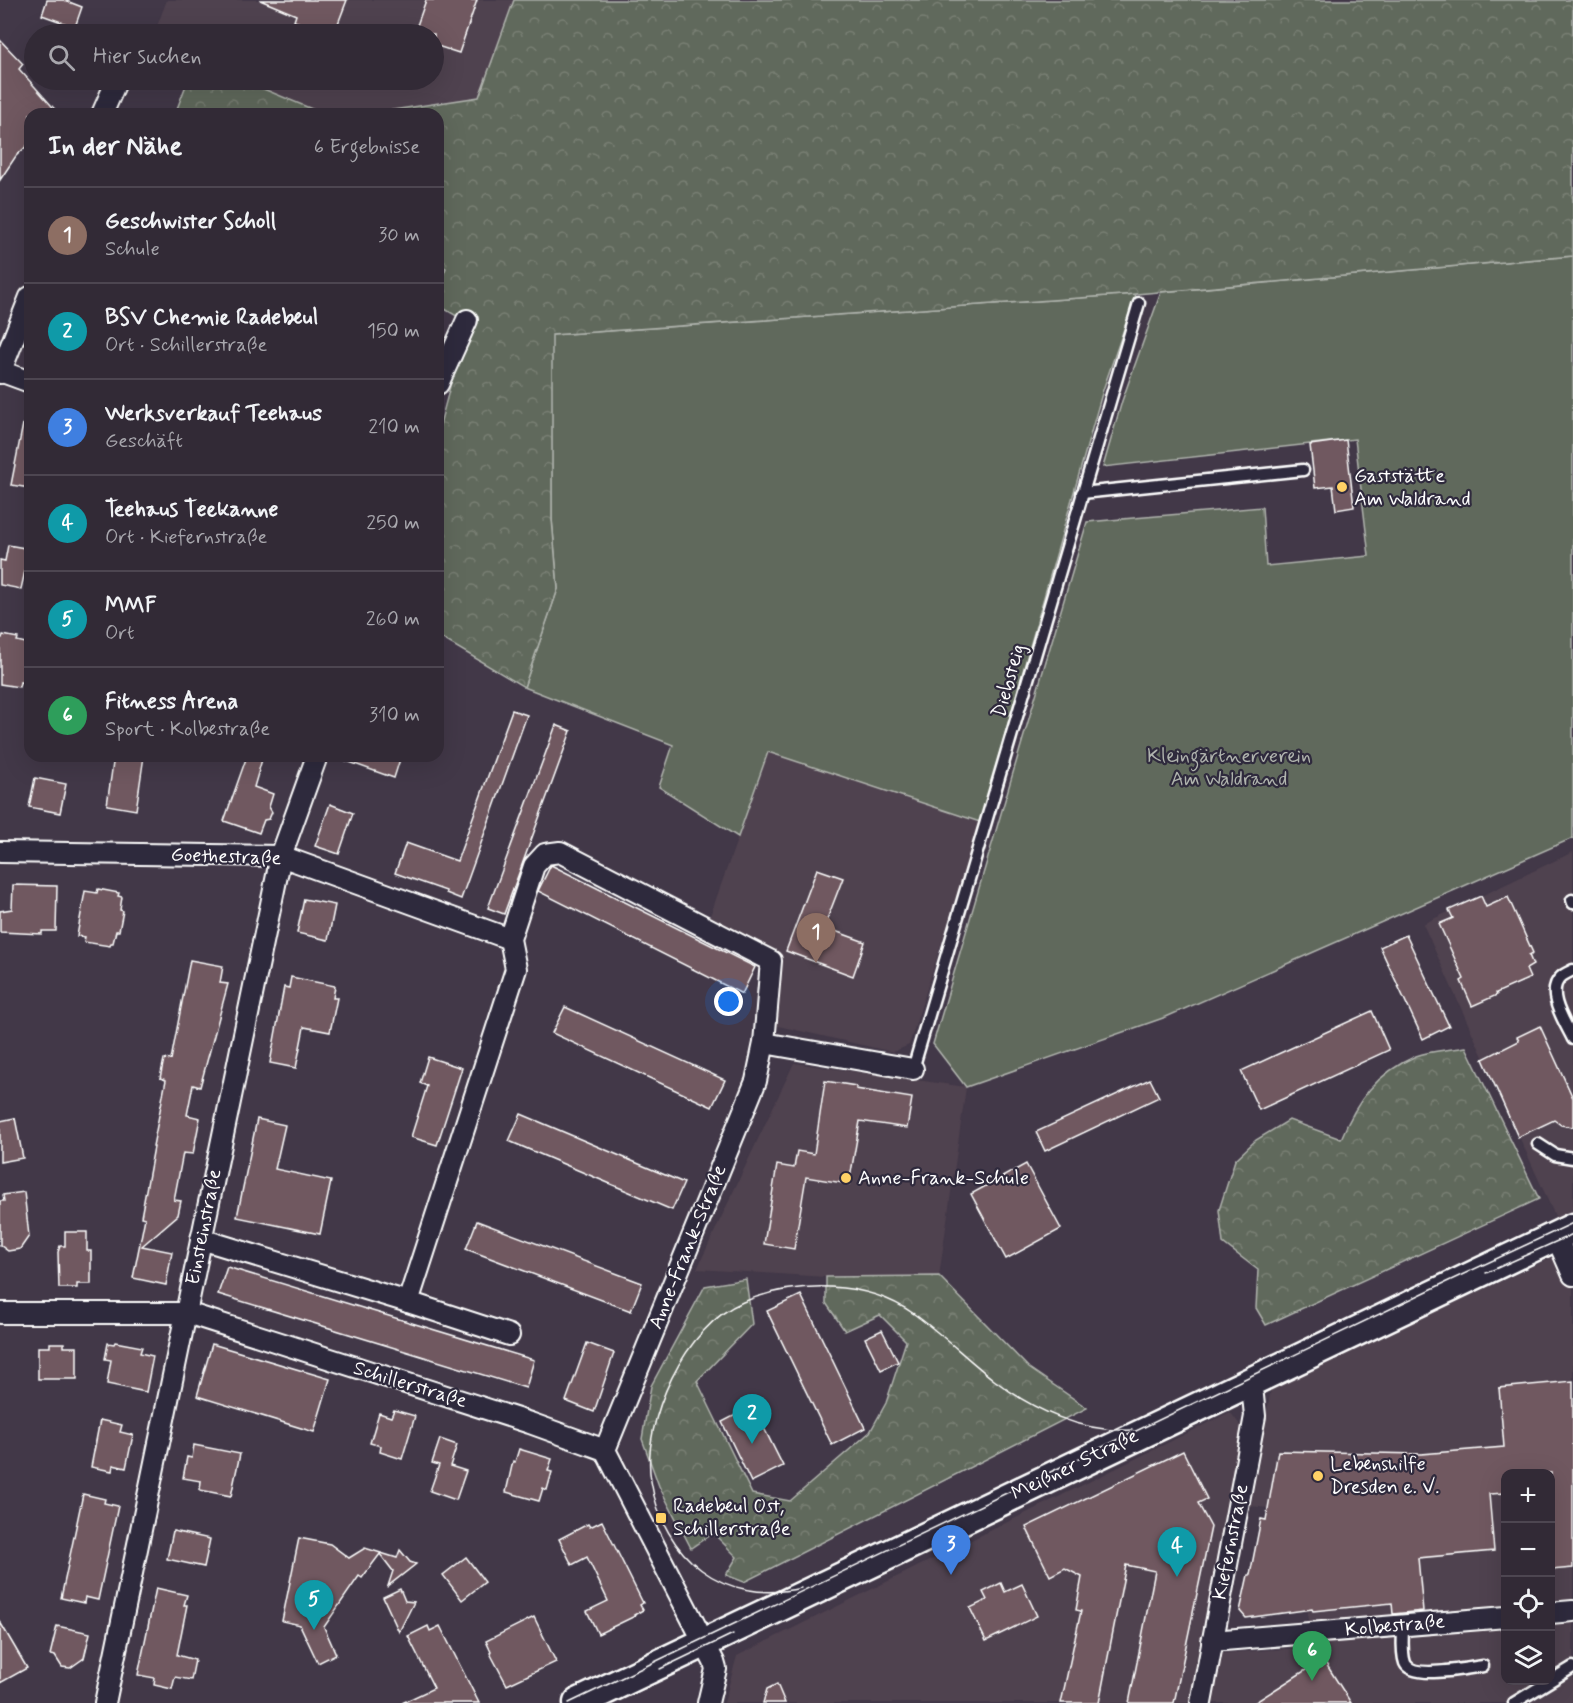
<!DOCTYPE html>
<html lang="de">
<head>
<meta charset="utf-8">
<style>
  body { margin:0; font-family:Mynerve,sans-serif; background:#3d3642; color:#f1f3f6 }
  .controls { position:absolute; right:18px; bottom:18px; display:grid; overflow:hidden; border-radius:12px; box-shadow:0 6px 24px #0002 }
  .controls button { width:54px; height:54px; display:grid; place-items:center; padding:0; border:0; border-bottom:2px solid #4d4651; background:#322a36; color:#f1f3f6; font:30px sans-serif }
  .you { position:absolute; left:729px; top:1002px; width:21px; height:21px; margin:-15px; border:4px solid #fff; border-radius:50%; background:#1a73e8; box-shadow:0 0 0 9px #1a73e833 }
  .badge { display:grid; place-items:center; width:39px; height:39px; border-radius:50%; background:#ffd166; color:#fff; font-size:20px; font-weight:700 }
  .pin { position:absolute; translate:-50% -50px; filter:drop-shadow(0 2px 3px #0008) }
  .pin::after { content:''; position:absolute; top:32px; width:21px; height:18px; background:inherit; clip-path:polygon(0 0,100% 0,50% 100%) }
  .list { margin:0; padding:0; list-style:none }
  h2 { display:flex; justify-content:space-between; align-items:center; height:78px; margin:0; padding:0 24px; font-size:26px }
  h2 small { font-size:20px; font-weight:400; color:#a8a7ad }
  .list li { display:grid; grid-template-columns:39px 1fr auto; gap:18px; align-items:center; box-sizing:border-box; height:96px; padding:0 24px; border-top:2px solid #4d4651 }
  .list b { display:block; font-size:22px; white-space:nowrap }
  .list p { margin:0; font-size:20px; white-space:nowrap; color:#a8a7ad }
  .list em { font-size:20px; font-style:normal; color:#a8a7ad }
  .icon { flex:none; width:33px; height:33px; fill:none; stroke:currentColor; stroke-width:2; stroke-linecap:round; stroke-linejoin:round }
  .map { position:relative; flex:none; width:1573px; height:1703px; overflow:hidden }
  .search { position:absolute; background:#322a36; box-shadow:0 6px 24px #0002; left:24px; top:24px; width:420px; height:66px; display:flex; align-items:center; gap:15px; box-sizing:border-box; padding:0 21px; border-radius:33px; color:#a8a7ad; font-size:22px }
  .panel { position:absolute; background:#322a36; box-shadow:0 6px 24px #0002; left:24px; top:108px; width:420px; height:654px; border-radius:18px }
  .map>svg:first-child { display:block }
</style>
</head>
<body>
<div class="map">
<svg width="1573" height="1703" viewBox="0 0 1573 1703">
  <defs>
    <pattern id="forest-crowns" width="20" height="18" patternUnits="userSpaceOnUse" patternTransform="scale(1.5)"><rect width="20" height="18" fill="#61695c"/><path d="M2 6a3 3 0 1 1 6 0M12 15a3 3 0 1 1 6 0" fill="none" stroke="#798074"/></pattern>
  </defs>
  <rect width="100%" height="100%" fill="#423848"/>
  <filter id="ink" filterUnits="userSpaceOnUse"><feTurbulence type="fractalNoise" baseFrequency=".0167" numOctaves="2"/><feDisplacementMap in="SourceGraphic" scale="12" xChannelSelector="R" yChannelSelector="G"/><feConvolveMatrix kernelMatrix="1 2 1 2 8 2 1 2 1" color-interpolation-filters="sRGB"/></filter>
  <g filter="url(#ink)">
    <!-- built -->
    <g fill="#50424f" fill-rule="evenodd">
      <polygon points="167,0 514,0 479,97 366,114 324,114 242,80 434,80 434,34 154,34"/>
      <polygon points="768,752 980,822 909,1045 893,1052 774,1025 779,960 709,919"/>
      <path d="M1573 852V1703H724L737 1656 1230 1412 1244 1430 1198 1649 1226 1653 1312 1647 1302 1578 1310 1513 1251 1506 1271 1389 1570 1249 1423 924ZM1506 1474H1550V1680H1506Z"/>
      <polygon points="794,1063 966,1087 939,1276 826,1277 697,1269"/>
    </g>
    <!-- green -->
    <g fill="#61695c" stroke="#b0b4ae" stroke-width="1.5">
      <polygon points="1573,256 1573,838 1166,1017 966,1087 933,1044 1087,522 1262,507 1266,566 1369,556 1355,439 1103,467 1122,401 1161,292"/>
      <polygon points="1136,294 1103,390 980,822 768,752 738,837 659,787 673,745 524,687 558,589 552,519 551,335"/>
    </g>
    <!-- forest -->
    <g fill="url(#forest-crowns)" stroke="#b0b4ae" stroke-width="1.5">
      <polygon points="514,0 1573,0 1573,256 1136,294 552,335 552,519 558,589 524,687 438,636 438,432 467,322 438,305 438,287 446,268 438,264 438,114 366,114 479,97"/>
      <polygon points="188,80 242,80 324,114 175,114"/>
      <path d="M1466 1047 1539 1199 1266 1325 1256 1308 1258 1270 1223 1243 1219 1210 1235 1160 1256 1140 1289 1120 1341 1139C1357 1100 1377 1073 1416 1056 1431 1050 1451 1050 1466 1047Z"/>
      <polygon points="939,1276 1029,1368 1087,1408 744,1582 726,1575 737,1557 713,1533 691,1548 659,1486 642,1439 651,1386 705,1286 746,1279 752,1324 697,1381 752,1494 790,1501 870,1432 886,1403 906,1341 880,1315 845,1331 826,1303 826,1277"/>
    </g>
    <!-- building -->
    <g fill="#705960" stroke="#fff" stroke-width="1.5">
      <polygon points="47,0 64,0 82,7 75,27 42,15"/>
      <polygon points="260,0 347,0 334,34 294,21 296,15"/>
      <polygon points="426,0 477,0 459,53 434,45 434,34 414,34"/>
      <polygon points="0,40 23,64 19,69 59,114 30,114 30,143 16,156 0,180"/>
      <polygon points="23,424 30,425 30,488 11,485"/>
      <polygon points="1346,440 1354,507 1336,510 1333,486 1315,488 1310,445"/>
      <polygon points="8,545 30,549 30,568 26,567 21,589 0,585 0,560 5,561"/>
      <polygon points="3,635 18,638 17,641 30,644 30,684 20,682 19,687 0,684 0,638 2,638"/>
      <polygon points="512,710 527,715 461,899 446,893 446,891 395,873 406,843 457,861"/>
      <polygon points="556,725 571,731 504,914 488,908"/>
      <polygon points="114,756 144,756 136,810 107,805"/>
      <polygon points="247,756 263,756 254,787 273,794 269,807 272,812 269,819 264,820 259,833 224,821"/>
      <polygon points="338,756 401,756 394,778 338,758"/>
      <polygon points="35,778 66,784 60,813 29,807"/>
      <polygon points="330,804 353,813 339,854 315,846"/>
      <polygon points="551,865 755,967 742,994 538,891"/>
      <polygon points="817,869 843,878 824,927 865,942 853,976 786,951"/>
      <polygon points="13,885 57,886 56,931 42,931 42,934 0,932 0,911 12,909"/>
      <polygon points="98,889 119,893 118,896 122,897 120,910 123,911 119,931 116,931 113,943 111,943 110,946 84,942 85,937 77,936 85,891 97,893"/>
      <polygon points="1481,896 1486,907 1508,897 1533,953 1529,955 1533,965 1526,969 1530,978 1496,993 1497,995 1472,1006 1461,981 1464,979 1439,924 1453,918 1449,910"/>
      <polygon points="304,899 335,905 328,940 297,933"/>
      <polygon points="1406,935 1449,1026 1423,1039 1380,947"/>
      <polygon points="190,960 223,966 220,983 228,984 200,1087 193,1085 187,1115 200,1118 193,1154 183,1153 174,1200 181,1201 178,1215 142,1246 172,1252 166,1285 133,1278 145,1218 141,1217 154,1147 153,1146 166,1080 160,1078 164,1059 171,1060"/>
      <polygon points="291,977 335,986 333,998 337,998 330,1032 304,1027 296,1068 270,1063 284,987 289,988"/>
      <polygon points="565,1007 725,1080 712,1107 552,1033"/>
      <polygon points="1372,1011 1389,1050 1259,1110 1241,1071"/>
      <polygon points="1540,1026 1573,1098 1573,1127 1561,1125 1554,1120 1518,1137 1483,1059 1519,1041 1517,1037"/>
      <polygon points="428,1057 462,1068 437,1145 411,1137 427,1086 420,1083"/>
      <polygon points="1150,1079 1159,1097 1045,1151 1036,1132"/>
      <polygon points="825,1081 856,1086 856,1089 912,1098 907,1128 860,1121 849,1184 806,1177 794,1249 764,1244 777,1165 794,1168 797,1151 814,1154"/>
      <polygon points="521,1114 684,1183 672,1210 509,1141"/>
      <polygon points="15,1118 23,1158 0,1162 0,1121"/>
      <polygon points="257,1119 285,1125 275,1169 331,1181 320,1234 237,1217"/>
      <polygon points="1026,1164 1061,1229 1006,1259 971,1194"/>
      <polygon points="24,1192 29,1236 20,1249 8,1251 0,1245 0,1201 4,1201 3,1195"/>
      <polygon points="477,1221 642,1283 631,1311 466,1249"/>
      <polygon points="65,1232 87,1232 87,1251 91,1251 91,1284 77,1284 77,1288 59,1288 58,1252 60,1246 65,1246"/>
      <polygon points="227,1267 534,1360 526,1388 218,1294"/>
      <polygon points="801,1295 865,1428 832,1445 767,1311"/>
      <polygon points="882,1330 898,1362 881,1370 865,1338"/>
      <polygon points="115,1342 142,1347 140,1353 153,1356 146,1392 107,1384 111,1360 105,1359 108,1343 114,1344"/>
      <polygon points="50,1343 64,1343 64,1347 77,1347 77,1379 38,1379 38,1347 50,1347"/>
      <polygon points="587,1343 614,1353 594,1412 566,1401"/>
      <polygon points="212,1344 330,1379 314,1432 197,1396"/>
      <polygon points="1573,1381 1573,1568 1551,1570 1551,1473 1506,1473 1506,1493 1489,1494 1494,1551 1418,1558 1423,1611 1393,1614 1392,1603 1313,1611 1312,1609 1246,1618 1240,1611 1248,1575 1250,1575 1261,1519 1266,1520 1278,1451 1421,1454 1504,1447 1499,1388"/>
      <polygon points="753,1406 783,1466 751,1482 722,1422"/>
      <polygon points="394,1410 415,1416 402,1459 380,1452 381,1446 370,1443 379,1413 391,1417"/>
      <polygon points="100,1420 122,1425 120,1432 133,1435 126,1468 113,1465 112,1471 91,1467"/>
      <polygon points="440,1439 457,1445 450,1466 466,1471 456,1500 430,1491 439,1465 432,1463"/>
      <polygon points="194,1445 240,1454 231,1496 200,1490 201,1481 183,1478 187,1457 192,1458"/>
      <polygon points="519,1449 552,1459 548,1471 552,1472 547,1490 543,1488 539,1501 506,1492 513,1461 515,1462"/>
      <polygon points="1183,1451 1207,1499 1198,1503 1211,1527 1174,1703 1129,1703 1155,1571 1126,1565 1099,1703 1061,1703 1081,1611 1076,1610 1082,1577 1065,1568 1050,1576 1026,1527"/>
      <polygon points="83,1494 105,1499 104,1503 118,1506 98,1600 85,1597 84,1603 61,1598"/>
      <polygon points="602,1521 643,1603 640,1605 643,1610 634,1615 635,1616 598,1634 587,1611 608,1601 587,1557 572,1565 559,1539 588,1524 590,1527"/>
      <polygon points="173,1531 210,1539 204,1567 167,1559"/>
      <polygon points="299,1538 330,1544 349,1558 365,1548 397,1558 400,1550 410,1562 416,1564 388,1586 393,1571 380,1554 362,1578 359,1576 324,1627 336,1654 318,1663 300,1625 282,1621"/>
      <polygon points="466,1557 485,1582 462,1600 443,1575"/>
      <polygon points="1001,1583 1005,1592 1022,1584 1037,1616 986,1641 970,1608 987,1600 983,1592"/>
      <polygon points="156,1588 187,1595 184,1605 187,1605 177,1655 195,1660 191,1680 175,1677 172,1689 154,1685 155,1678 138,1675"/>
      <polygon points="400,1589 405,1601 414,1602 399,1632 383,1597"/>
      <polygon points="534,1617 556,1662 507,1685 490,1653 491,1652 486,1641"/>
      <polygon points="0,1622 27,1668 0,1683"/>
      <polygon points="57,1626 90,1633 84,1658 70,1668 62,1667 55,1656 50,1655"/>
      <polygon points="428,1626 430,1631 440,1626 479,1703 402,1703 434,1688 408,1636"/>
      <polygon points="1323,1659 1351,1703 1254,1703"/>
      <polygon points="777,1684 785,1703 763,1703 767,1689"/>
    </g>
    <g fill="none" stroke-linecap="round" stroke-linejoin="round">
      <!-- service casing -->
      <g stroke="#fff" stroke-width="15">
        <g id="service">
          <polyline points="1082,493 1303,470"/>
          <polyline points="1572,900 1573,903"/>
          <path d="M1573 970C1569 972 1564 974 1561 977 1544 992 1566 1024 1573 1039"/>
          <polyline points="913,1069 1139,303"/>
          <polyline points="1538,1144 1555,1155 1573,1158"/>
          <path d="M1403 1625C1403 1637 1401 1652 1405 1663 1412 1680 1468 1668 1483 1666"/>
          <polyline points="1514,1703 1573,1667"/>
        </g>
      </g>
      <!-- minor casing -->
      <g stroke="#fff" stroke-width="24">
        <g id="minor">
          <polyline points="102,114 117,80"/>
          <polyline points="0,371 30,382"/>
          <polyline points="0,373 30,297"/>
          <polyline points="438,384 467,320"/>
          <polyline points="0,852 281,856 510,939"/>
          <polyline points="764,1043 913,1069"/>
          <polyline points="1556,1236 1573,1275"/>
          <polyline points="201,1239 408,1302 509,1335"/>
          <polyline points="408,1302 516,969 510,939 534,866 545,854 560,852 771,961 764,1043 756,1081 605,1450"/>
          <polyline points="0,1313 187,1313 530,1423 605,1450 714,1662 716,1669 708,1703"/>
          <polyline points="1550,1613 1573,1611"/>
          <polyline points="1212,1641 1506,1617"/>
          <polyline points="105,1703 281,856 317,756"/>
          <polyline points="1201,1703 1255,1416 1253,1396 1247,1382"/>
        </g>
      </g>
      <!-- secondary casing -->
      <g stroke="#fff" stroke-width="33">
        <polyline id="secondary" points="578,1703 1573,1228"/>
      </g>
      <!-- service -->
      <use href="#service" stroke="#2f2a3d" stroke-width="10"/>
      <!-- minor -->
      <use href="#minor" stroke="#2f2a3d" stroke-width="20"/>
      <!-- secondary -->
      <use href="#secondary" stroke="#2f2a3d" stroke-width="28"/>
      <!-- tram -->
      <g stroke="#fff" stroke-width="1.5">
        <polyline points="1486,1273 1573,1234"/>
        <path d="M801 1588C723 1606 663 1557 651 1481 641 1421 686 1325 743 1302 797 1280 866 1280 914 1314 942 1334 967 1359 994 1380 1033 1410 1083 1433 1132 1430"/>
        <polyline points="660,1669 733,1634"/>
        <polyline points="569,1703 1438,1286 1573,1223"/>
      </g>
    </g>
  </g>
  <!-- markers -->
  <g fill="#ffd166" stroke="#2f2a3d" stroke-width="2">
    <circle cx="1342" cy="487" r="6"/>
    <circle cx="846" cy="1178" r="6"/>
    <circle cx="1318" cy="1476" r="6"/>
    <rect x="655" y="1512" width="12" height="12" rx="3"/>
  </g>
  <g text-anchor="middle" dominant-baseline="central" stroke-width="4.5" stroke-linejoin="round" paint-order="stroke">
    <!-- poi labels -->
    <g font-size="20" fill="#fff" stroke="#2f2a3d" text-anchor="start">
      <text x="1354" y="476">Gaststätte<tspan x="1354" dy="23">Am Waldrand</tspan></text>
      <text x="858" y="1178">Anne-Frank-Schule</text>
      <text x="1330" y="1464">Lebenshilfe<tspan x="1330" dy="23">Dresden e. V.</tspan></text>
      <text x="673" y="1506">Radebeul Ost,<tspan x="673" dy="23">Schillerstraße</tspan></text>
    </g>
    <!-- street labels -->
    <g font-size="20" fill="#fff" stroke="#2f2a3d">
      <text transform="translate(1009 681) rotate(-74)">Diebsteig</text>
      <text transform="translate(226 857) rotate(2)">Goethestraße</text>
      <text transform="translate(204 1227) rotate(-79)">Einsteinstraße</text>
      <text transform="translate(688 1247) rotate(-68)">Anne-Frank-Straße</text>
      <text transform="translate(410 1385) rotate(17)">Schillerstraße</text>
      <text transform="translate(1075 1465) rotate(-26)">Meißner Straße</text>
      <text transform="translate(1231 1542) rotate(-79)">Kiefernstraße</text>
      <text transform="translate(1395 1626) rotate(-5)">Kolbestraße</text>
    </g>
    <!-- park labels -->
    <g font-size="20" fill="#b0b4ae" stroke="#2f2a3d">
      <text x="1229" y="756">Kleingärtnerverein<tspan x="1229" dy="23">Am Waldrand</tspan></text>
    </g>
  </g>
</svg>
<div class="controls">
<button>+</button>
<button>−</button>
<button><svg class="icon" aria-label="locate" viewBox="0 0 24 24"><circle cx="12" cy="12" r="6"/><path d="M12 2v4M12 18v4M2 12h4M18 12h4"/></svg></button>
<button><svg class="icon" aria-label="layers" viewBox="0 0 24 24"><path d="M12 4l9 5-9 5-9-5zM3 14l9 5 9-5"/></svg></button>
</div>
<div class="you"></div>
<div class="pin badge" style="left:816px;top:963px;background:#8d6e63">1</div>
<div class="pin badge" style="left:752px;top:1444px;background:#0f9aa8">2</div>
<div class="pin badge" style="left:951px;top:1575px;background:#3f7fe0">3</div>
<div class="pin badge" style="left:1177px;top:1577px;background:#0f9aa8">4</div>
<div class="pin badge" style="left:314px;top:1630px;background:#0f9aa8">5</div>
<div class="pin badge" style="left:1312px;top:1681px;background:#2e9e5b">6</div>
<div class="search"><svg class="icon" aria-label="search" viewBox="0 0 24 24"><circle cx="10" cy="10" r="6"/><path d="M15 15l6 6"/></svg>Hier suchen</div>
<section class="panel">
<h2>In der Nähe<small>6 Ergebnisse</small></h2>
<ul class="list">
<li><span class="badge" style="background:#8d6e63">1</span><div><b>Geschwister Scholl</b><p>Schule</p></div><em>30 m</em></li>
<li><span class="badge" style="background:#0f9aa8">2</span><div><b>BSV Chemie Radebeul</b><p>Ort · Schillerstraße</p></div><em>150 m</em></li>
<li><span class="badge" style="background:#3f7fe0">3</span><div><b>Werksverkauf Teehaus</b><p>Geschäft</p></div><em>210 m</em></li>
<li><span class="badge" style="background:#0f9aa8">4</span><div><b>Teehaus Teekanne</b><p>Ort · Kiefernstraße</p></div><em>250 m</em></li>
<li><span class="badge" style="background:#0f9aa8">5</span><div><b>MMF</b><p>Ort</p></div><em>260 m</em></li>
<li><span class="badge" style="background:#2e9e5b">6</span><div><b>Fitness Arena</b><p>Sport · Kolbestraße</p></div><em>310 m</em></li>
</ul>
</section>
</div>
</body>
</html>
